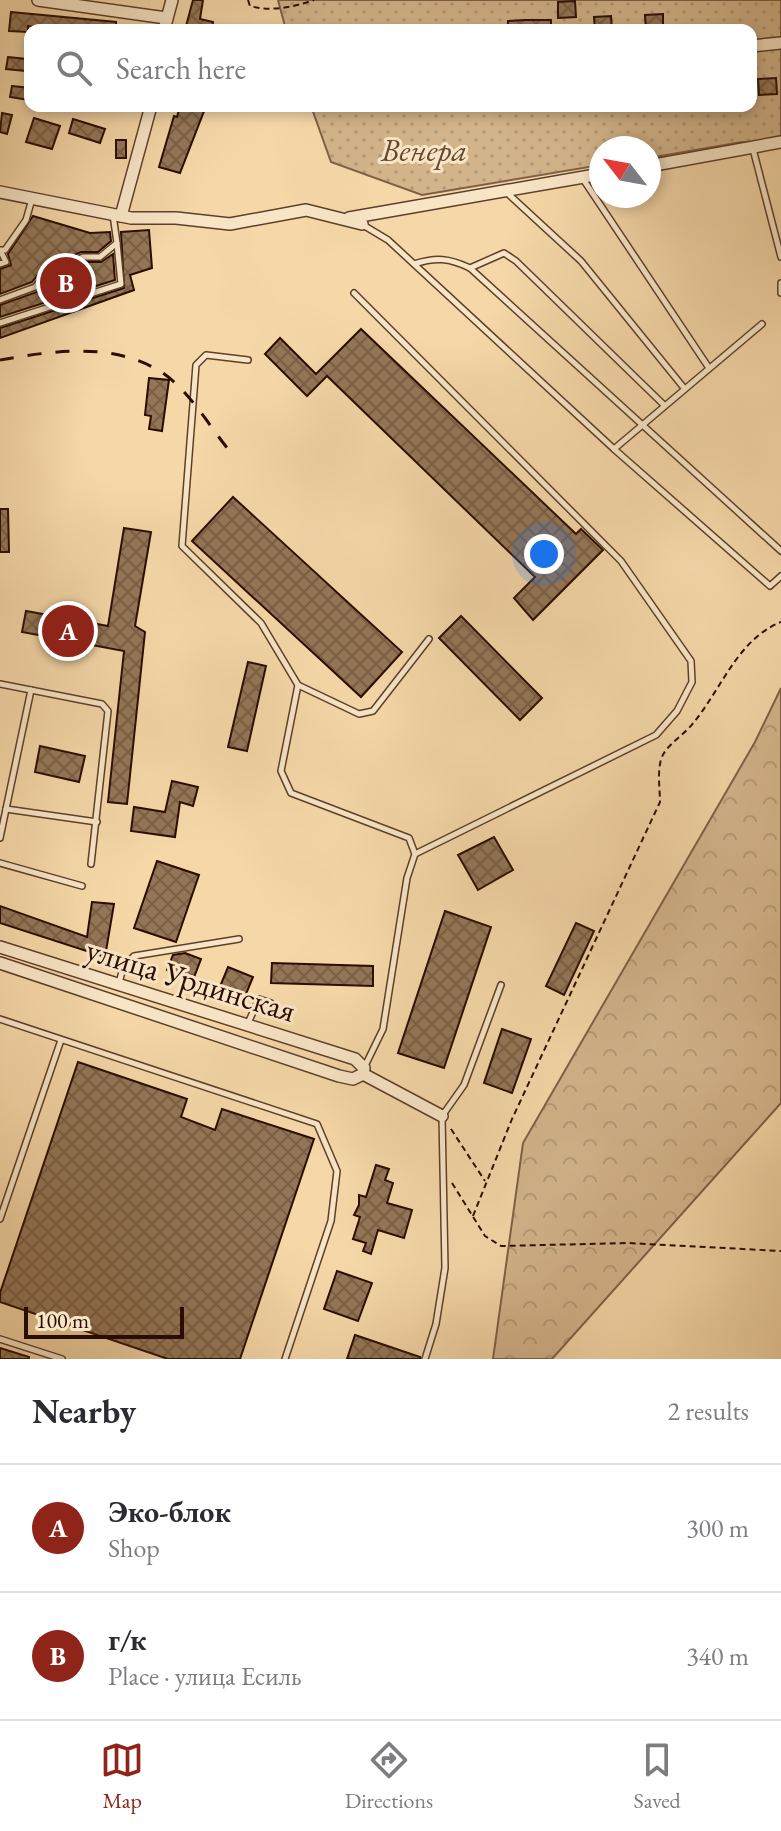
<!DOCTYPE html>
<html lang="en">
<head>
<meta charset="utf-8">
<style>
  body { margin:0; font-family:"EB Garamond",serif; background:#f7f7f7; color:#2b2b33 }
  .compass { position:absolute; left:589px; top:136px; width:72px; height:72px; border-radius:50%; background:#fff; box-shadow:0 4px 12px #0003; rotate:301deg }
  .scale { position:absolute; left:24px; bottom:20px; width:160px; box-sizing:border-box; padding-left:8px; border:4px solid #2b0c00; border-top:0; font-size:22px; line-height:28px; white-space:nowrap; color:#2b0c00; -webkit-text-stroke:6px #f8e5c6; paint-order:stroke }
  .you { position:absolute; left:544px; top:554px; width:28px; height:28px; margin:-20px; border:6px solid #fff; border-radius:50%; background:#1a73e8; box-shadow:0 0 0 12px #1a73e833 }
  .badge { display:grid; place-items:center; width:52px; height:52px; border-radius:50%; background:#8f2418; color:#fff; font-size:26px; font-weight:700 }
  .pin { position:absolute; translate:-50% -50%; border:4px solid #fff; box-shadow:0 2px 8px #0006 }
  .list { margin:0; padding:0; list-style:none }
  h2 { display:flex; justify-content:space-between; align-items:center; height:104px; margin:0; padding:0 32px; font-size:34px }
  h2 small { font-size:26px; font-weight:400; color:#7c7c81 }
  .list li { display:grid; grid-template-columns:52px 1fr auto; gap:24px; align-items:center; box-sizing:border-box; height:128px; padding:0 32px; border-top:2px solid #e1e1e2 }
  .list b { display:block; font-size:30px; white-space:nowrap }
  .list p { margin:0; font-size:26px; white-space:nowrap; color:#7c7c81 }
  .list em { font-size:26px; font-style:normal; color:#7c7c81 }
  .icon { flex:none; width:44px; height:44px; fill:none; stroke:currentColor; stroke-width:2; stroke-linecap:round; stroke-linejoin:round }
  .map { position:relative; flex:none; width:781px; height:1359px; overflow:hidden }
  .search { position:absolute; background:#fff; box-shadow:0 4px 12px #0003; left:24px; right:24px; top:24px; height:88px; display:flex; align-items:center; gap:20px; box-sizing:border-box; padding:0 28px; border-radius:16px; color:#7c7c81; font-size:30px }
  .sheet { height:360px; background:#fff }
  nav { display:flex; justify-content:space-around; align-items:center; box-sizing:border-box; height:112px; border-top:2px solid #e1e1e2; background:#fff; font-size:22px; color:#7c7c81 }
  nav a { display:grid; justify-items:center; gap:4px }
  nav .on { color:#8f2418 }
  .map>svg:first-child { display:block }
</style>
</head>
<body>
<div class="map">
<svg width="781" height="1359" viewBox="0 0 781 1359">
  <defs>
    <pattern id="forest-crowns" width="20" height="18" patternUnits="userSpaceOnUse" patternTransform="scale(2)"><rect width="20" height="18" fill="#d3b48b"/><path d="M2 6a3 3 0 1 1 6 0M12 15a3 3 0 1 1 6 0" fill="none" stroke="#b59a76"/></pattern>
    <pattern id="park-dots" width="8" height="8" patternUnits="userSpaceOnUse" patternTransform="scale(2)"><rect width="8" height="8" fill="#d3b48b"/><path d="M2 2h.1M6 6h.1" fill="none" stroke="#b59a76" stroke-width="1.8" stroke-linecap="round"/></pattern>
    <pattern id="building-cross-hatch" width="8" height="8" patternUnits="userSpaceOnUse" patternTransform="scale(2)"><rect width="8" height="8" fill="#947657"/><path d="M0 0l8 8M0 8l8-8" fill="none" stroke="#795f46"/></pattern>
  </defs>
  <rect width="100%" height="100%" fill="#f5d7a8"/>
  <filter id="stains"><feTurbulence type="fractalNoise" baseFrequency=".0025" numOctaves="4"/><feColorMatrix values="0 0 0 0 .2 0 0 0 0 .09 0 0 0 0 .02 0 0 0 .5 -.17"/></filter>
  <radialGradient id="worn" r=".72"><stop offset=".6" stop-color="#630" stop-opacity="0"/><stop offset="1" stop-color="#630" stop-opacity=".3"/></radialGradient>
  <!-- forest -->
  <polygon fill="url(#forest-crowns)" stroke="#7f6046" stroke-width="2" points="781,688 781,1103 552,1359 493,1359 523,1143 755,742"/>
  <!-- park -->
  <polygon fill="url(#park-dots)" stroke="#7f6046" stroke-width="2" points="278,0 781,0 781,145 742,142 649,158 649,148 601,148 601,165 422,195 331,162 311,106 751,106 751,30 286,30"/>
  <!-- building -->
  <g fill="url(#building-cross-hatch)" stroke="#2b0c00" stroke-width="2">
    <polygon points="193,0 203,0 200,19 213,22 212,30 185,30"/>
    <polygon points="575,1 576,17 558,18 558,2"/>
    <polygon points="11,12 116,22 116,30 50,30 28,26 28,32 9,31"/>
    <polygon points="663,14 663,30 646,30 645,15"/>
    <polygon points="611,16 612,30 595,30 594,17"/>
    <polygon points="525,20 551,20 551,30 508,30 508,21"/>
    <polygon points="8,57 26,59 25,71 6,69"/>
    <polygon points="776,78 777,94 759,95 758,79"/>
    <polygon points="12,86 30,88 29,100 10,97"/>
    <polygon points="180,106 206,106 180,173 159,167 174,116 177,117"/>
    <polygon points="2,113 12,115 7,134 0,132"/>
    <polygon points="34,118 60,126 52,149 26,142"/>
    <polygon points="73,119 105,129 100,143 69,133"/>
    <rect x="116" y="140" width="10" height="18"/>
    <polygon points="33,216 90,233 110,232 111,241 98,252 81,252 43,269 32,282 0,294 0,269 11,265 8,254"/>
    <polygon points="149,230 152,268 130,275 134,290 0,338 0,328 124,288 121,232"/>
    <polygon points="113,254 115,280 0,317 0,305 37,292 49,278 84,262 101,262"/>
    <polygon points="361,329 576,534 581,529 603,550 533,620 514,598 535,577 327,376 307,396 265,354 280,338 316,374"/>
    <polygon points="149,378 169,380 162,431 149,429 151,416 145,415"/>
    <polygon points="233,497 402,652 361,697 192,541"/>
    <polygon points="0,509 8,509 9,552 0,552"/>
    <polygon points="124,528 151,532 135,626 145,632 127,804 108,802 124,651 22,632 26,611 108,626"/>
    <polygon points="461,616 542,698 520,720 439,638"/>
    <polygon points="248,662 266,666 247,751 228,747"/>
    <polygon points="40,746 85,756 79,782 35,772"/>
    <polygon points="172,781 198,787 193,806 180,802 175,837 131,831 134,807 165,812"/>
    <polygon points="494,837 513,870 478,890 458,855"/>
    <polygon points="157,861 199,875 176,942 134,928"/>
    <polygon points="92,902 114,904 105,957 0,923 0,906 87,937"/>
    <polygon points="445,911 491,927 444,1068 398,1053"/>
    <polygon points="576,923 594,931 564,995 546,986"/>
    <polygon points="185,953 201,959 193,980 167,970 173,955"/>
    <polygon points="272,963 373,966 373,986 271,983"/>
    <polygon points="228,967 253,977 244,999 219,989"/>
    <polygon points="502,1029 531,1039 512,1093 484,1083"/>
    <polygon points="78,1062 187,1099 181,1117 215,1130 222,1109 314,1139 240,1359 168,1359 0,1302 0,1293"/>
    <polygon points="376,1165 389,1169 385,1180 393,1183 387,1203 412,1210 404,1238 378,1230 371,1254 363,1251 366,1243 353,1239 360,1217 354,1215 359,1205 359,1195 366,1197"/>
    <polygon points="337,1271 372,1283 358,1321 324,1309"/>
    <polygon points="355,1335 420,1357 420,1359 347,1359"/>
    <polygon points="0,1348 29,1357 29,1359 0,1359"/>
  </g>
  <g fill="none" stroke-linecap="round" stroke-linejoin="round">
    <!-- lane casing -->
    <g stroke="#5e3f2a" stroke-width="8">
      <g id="lane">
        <polyline points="753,149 781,257"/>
        <polyline points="583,179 709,368"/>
        <polyline points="505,191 581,261 684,388"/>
        <polyline points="363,225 388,240 614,449 770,586 781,576"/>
        <polyline points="0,264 6,262 0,250 5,250 26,220 32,199"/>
        <path d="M414 264C436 257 449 258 470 268L781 551"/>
        <polyline points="470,268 504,253 516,261 664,405"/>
        <polyline points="781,283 781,293"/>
        <polyline points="354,293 621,561 691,661 692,682 677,711 656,735 415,854"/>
        <polyline points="0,300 35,287 46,274 83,257 100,257 117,243 113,215"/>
        <polyline points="0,323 121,284 117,243"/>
        <polyline points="248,360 206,355 196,365 182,546 261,623 298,685 281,771 291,793 409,838 415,854 407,878 383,1029 364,1068"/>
        <polyline points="614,449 762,324"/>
        <polyline points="0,684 102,704 108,711 91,864"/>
        <polyline points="298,685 359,714 373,711 429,639"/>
        <polyline points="31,690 6,809 97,822"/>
        <polyline points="0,838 6,809"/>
        <polyline points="0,863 82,886"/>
        <polyline points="119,983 123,968 134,956 239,939"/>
        <polyline points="0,1019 317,1124 337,1171 331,1221 285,1359"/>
        <polyline points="248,1023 259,999 271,1003"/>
        <polyline points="0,1219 61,1040"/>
        <polyline points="0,1339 62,1359"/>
        <polyline points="425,1359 436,1324 445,1268 442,1116 464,1085 501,985"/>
      </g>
    </g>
    <!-- street casing -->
    <g stroke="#5e3f2a" stroke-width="14">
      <g id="street">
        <polyline points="38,0 166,18"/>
        <polyline points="164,30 172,0"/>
        <polyline points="751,46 781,43"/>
        <polyline points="649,166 781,142"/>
        <polyline points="0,192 131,218 176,218 230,224 306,210 362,224"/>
        <polyline points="121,216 151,106"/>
        <polyline points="349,218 601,174"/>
        <polyline points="0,947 355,1059 364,1068 363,1074 353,1079 339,1076 0,963"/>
        <polyline points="363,1074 442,1116"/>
      </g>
    </g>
    <!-- path -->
    <g stroke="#2b0c00" stroke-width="2" stroke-dasharray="6 4" stroke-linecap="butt">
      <path d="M248 0 250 6C272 12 293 7 314 0"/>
      <polyline points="451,1129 485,1181"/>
      <polyline points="452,1183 485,1236 501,1246 628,1243 781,1251"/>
      <path d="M473 1216 512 1119 660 802C660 787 656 766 664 753 671 742 686 733 694 722 722 688 738 639 781 622"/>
    </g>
    <!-- lane -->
    <use href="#lane" stroke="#f8e5c6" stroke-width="5"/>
    <!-- street -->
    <use href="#street" stroke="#f8e5c6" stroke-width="11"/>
    <!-- rail -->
    <path stroke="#2b0c00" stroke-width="3" stroke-dasharray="14 14" stroke-linecap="butt" d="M0 360C52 351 110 342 158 370 187 387 207 423 228 449"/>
  </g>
  <g text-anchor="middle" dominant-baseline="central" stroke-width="6" stroke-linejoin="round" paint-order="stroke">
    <!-- park labels -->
    <g font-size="32" font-style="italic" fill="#664731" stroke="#f8e5c6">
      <text x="424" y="150">Венера</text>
    </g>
    <!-- street labels -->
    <g font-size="32" fill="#2b0c00" stroke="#f8e5c6">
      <text transform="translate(191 980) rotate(17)">улица Урдинская</text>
    </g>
  </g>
  <rect width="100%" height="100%" filter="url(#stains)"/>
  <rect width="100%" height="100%" fill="url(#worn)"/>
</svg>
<svg class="compass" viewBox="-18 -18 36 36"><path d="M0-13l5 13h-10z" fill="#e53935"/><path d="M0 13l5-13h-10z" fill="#7c7c81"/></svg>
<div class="scale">100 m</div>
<div class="you"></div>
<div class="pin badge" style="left:68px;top:631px">A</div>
<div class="pin badge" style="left:66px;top:283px">B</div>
<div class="search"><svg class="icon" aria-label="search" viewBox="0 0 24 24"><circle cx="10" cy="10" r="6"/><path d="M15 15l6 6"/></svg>Search here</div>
</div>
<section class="sheet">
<h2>Nearby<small>2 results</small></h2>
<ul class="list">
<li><span class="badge">A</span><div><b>Эко-блок</b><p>Shop</p></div><em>300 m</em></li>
<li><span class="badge">B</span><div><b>г/к</b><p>Place · улица Есиль</p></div><em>340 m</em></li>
</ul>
</section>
<nav>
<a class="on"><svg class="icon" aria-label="map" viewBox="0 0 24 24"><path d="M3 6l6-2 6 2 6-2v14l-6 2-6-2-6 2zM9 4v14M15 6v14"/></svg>Map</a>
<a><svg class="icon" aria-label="directions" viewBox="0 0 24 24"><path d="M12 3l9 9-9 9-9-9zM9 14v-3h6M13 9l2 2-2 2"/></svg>Directions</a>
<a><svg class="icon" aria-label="saved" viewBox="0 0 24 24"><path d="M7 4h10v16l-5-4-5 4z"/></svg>Saved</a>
</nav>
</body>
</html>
